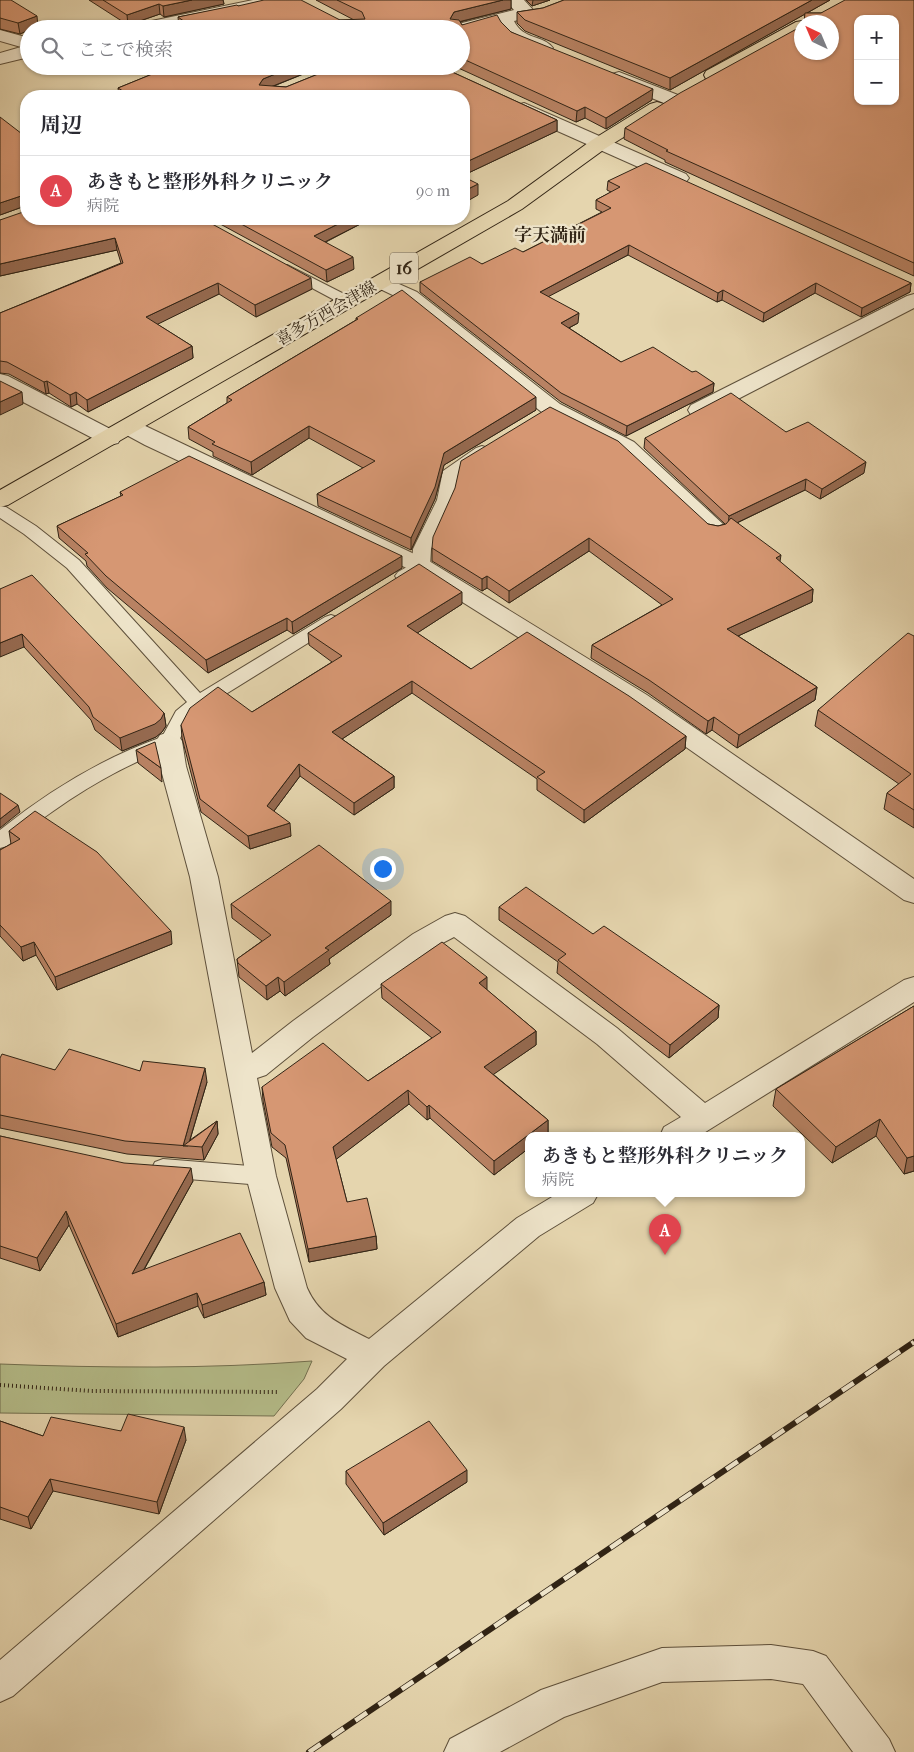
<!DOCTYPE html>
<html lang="ja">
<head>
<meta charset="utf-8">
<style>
  body { margin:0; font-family:"IM FELL French Canon","Noto Serif JP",serif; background:#f2f2f3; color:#2b2b33 }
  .controls { position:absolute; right:15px; top:15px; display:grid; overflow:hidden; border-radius:10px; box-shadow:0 1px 4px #0004 }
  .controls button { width:45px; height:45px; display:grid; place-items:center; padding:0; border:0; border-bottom:1px solid #e1e1e2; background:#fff; color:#2b2b33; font:25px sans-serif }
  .compass { position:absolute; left:794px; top:15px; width:45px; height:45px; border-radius:50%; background:#fff; box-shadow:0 1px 4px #0004; rotate:316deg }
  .you { position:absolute; left:382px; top:868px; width:18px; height:18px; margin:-12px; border:4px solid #fff; border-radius:50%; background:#1a73e8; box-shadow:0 0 0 8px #1a73e833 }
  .badge { display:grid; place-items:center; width:32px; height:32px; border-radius:50%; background:#8f2418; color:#fff; font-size:16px; font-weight:700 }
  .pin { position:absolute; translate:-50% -41px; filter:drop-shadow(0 1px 2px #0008) }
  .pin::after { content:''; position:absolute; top:26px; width:18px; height:15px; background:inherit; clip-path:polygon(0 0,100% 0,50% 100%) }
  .popup { position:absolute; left:525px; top:1132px; width:280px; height:65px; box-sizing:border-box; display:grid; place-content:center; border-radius:10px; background:#fff; filter:drop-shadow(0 1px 4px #0005); font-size:16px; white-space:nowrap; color:#7c7c81 }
  .popup b { font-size:19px; color:#2b2b33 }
  .popup::after { content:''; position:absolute; left:50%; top:100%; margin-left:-10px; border:10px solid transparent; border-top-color:#fff }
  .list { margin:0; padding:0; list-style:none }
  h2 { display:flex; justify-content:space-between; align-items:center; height:65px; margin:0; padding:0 20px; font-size:21px }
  h2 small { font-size:16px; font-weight:400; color:#7c7c81 }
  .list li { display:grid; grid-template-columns:32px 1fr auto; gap:15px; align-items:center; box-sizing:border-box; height:70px; padding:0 20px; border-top:1px solid #e1e1e2 }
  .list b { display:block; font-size:19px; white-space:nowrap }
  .list p { margin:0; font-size:16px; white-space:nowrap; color:#7c7c81 }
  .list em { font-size:16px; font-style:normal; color:#7c7c81 }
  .icon { flex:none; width:28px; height:28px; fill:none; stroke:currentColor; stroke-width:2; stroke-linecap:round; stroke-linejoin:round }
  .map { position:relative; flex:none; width:914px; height:1752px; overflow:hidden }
  .search { position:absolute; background:#fff; box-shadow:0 1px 4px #0004; left:20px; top:20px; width:450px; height:55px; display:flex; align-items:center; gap:12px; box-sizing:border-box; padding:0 18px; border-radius:28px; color:#7c7c81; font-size:19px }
  .panel { position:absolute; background:#fff; box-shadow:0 1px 4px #0004; left:20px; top:90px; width:450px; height:135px; border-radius:20px }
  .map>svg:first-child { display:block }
</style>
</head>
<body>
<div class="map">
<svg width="914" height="1752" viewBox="0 0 914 1752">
  <rect width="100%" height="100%" fill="#e5d5ae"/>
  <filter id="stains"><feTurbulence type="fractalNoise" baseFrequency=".004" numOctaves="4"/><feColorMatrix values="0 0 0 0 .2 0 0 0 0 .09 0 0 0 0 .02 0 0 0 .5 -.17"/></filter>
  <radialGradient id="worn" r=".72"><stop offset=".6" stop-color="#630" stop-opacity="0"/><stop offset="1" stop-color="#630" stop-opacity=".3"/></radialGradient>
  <!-- green -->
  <path fill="#b5bd8a" stroke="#737050" d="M312 1361 304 1379 274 1416 0 1413V1364C104 1368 208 1369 312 1361Z"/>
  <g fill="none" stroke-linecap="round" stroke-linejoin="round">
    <!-- service casing -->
    <g stroke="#5e503b" stroke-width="2">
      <g id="service">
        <polygon points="287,265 352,298 355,301 352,304 342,304 282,272 280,269 282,266"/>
        <polygon points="482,446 488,448 490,451 488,454 459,473 453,500 431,549 430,566 427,570 410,580 404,582 398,580 395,576 398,572 412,564 413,549 437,500 443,471 476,448"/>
        <path d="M0 506 6 507 36 526 79 560 200 693 325 617 331 615 337 617 340 621 337 625 205 707 190 719 176 746C113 768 59 804 7 846L0 848V830C49 791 102 758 162 737L176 711 187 702 67 568 24 534 0 518Z"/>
        <polygon points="163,1159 261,1167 269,1170 272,1176 269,1182 261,1185 163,1177 155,1174 152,1168 155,1162"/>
      </g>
    </g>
    <!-- minor casing -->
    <g stroke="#5e503b" stroke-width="2">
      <g id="minor">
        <polygon points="253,0 288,0 285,4 279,5 164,29 128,29 131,25 137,24"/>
        <path d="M505 0H524L536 13 533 17 514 21C523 40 544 35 553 48L550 52C531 57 508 40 498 24L461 34V29H451L454 25 514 10Z"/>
        <polygon points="0,30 29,38 29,57 0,64 0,53 21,47 0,41"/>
        <polygon points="619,72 678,95 680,99 678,103 671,105 664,103 612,82 610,78 612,74"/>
        <polygon points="524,103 686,174 689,178 686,182 679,184 672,182 517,113 515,109 517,105"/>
        <polygon points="381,276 417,292 560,404 634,442 724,525 728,530 724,535 716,537 708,535 618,452 544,414 403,300 374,286 371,282 374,278"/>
        <polygon points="914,294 914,308 707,415 699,417 691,415 688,410 691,405 907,296"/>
        <polygon points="0,374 8,376 118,433 121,438 118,443 110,445 102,443 0,390"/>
        <polygon points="129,420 137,422 429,561 647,695 914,879 914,903 904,900 629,707 413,571 145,445 121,432 118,427 121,422"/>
        <path d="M169 732 178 735 182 741 186 766 218 877 252 1053 293 1021 413 934 445 916 455 913 465 916 617 1028 705 1103 904 980 914 977V1002L699 1136H660L664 1127 681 1117 597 1044 454 937 433 948 313 1037 266 1075 257 1078 276 1176 307 1288C320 1317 342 1325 369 1339L517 1218 557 1194H598L593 1203 539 1236 384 1366 341 1409 13 1696 0 1702V1660L317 1389 347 1359 306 1338 290 1321 275 1288 246 1176 190 877 160 766 156 741 160 735Z"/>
        <polygon points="771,1645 813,1651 826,1656 889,1739 895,1752 853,1752 803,1684 771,1679 662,1682 564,1717 500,1752 444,1752 450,1739 541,1690 662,1648"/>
      </g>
    </g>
    <!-- primary casing -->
    <g stroke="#312415" stroke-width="2">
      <g id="primary">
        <polygon points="802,21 809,22 802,22 802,34 720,79 713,81 706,79 704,75 706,71 796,22"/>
        <polygon points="657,102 664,104 666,108 664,112 606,148 522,209 8,505 0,507 0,490 508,201 592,140 650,104"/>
      </g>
    </g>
    <!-- path -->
    <polyline stroke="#312415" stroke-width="4" stroke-dasharray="1 3" stroke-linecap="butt" points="0,1385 91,1391 279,1392"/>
    <!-- service -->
    <use href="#service" fill="#eee4ca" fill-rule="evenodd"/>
    <!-- minor -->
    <use href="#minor" fill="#eee4ca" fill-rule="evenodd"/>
    <!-- primary -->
    <use href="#primary" fill="#e5d5ae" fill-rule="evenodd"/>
    <!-- rail casing -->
    <g stroke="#312415" stroke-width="6">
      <polyline id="rail" points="309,1752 914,1342"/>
    </g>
    <!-- rail -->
    <use href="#rail" stroke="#eee4ca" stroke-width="4.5" stroke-dasharray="14" stroke-linecap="butt"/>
  </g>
  <!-- wall -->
  <g fill="#b88263" stroke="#312415">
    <polygon points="0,0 38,27 29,29 29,30 20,34 0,29"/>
    <polygon points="89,0 223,0 224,4 164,17 160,14 128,25"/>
    <polygon points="316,0 511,0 511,9 460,22 462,25 501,22 511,32 652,100 606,129 585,118 576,122 454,66 461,66 461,29 181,29 179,28 178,17 238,6 340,20 354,20"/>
    <polygon points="526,0 550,0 532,6"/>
    <polygon points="564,0 830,0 807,13 821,13 914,0 914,276 665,162 665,160 624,139 625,128 802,52 805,14 670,90 525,31 517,23 517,12 543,8"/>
    <polygon points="172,66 323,66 274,86 286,87 338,66 439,66 557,120 557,131 464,175 464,96 119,96 118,88"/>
    <polygon points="26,137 26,207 25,206 0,215"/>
    <polygon points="608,181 911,283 910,292 861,317 815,293 763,322 722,300 717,302 628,255 548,296 578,323 569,328 621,362 692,372 714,383 713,392 626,436 561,402 420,292 420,282 523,252 602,212 596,209 596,200 611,192 607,190"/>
    <polygon points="203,219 312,289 256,317 219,294 157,324 192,346 193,358 88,412 77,404 71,407 49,393 46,394 9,374 0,373 0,313 121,263 117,250 0,276 0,220"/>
    <polygon points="211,219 370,219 326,242 354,269 327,282"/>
    <polygon points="356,318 536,410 444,465 435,499 411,550 318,506 317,494 363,468 309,438 252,475 213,456 213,452 189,439 188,427 227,403 227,397 356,320"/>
    <polygon points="786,432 864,473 820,499 805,490 737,523 780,562 813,589 812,602 738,636 817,687 815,700 737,748 712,730 706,734 648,693 591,658 592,645 662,605 589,551 509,603 487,588 482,591 432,561 432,548 708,524 718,526 725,524 644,448 645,438"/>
    <polygon points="120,492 402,568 293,634 287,630 208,673 107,588 87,566 86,561 59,538 57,526 121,496"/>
    <polygon points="0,589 164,713 166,726 162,732 156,737 122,751 95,730 91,720 24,647"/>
    <polygon points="462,604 417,633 471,669 686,736 685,749 584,823 537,790 537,779 412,693 342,739 394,776 394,788 354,815 300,776 274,811 291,836 250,849 201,812 182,738 181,725 252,712 332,662 309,645 308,633"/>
    <polygon points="914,636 914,828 884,809 887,793 899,784 815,726 818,710"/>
    <polygon points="136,750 161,768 162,782 138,763"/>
    <polygon points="9,831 172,944 57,990 36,955 23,961 0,936 0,850 11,844"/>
    <polygon points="231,904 391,915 329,959 330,964 285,996 280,991 267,1000 239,977 237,959 262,941 232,918"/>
    <polygon points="499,907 593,934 719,1005 718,1018 669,1058 557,973 558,962 499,920"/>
    <polygon points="381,984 487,990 536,1031 536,1045 493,1074 548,1120 548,1134 529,1136 529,1148 494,1175 430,1118 427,1120 409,1104 336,1159 347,1202 376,1236 377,1249 309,1262 286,1158 272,1147 263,1101 262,1087 368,1081 432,1038 382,998"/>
    <polygon points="914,1006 914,1171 904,1174 876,1136 832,1163 773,1106 776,1089"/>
    <polygon points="0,1058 55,1070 140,1071 207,1082 190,1140 217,1121 218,1134 204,1160 127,1154 0,1128"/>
    <polygon points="0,1136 193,1181 144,1270 264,1282 266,1295 204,1318 198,1306 118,1337 69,1225 40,1271 0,1258"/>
    <polygon points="0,1421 43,1436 121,1431 186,1440 159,1514 53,1491 31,1529 0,1519"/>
    <polygon points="346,1471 467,1482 384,1535 346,1484"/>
  </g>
  <!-- shaded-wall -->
  <g fill="#966a50" stroke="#312415">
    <polygon points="192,0 223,0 224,4 164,17 163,6"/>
    <polygon points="503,0 511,0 511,9 454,23 450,19 454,12"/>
    <polygon points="533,0 550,0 532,6"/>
    <polygon points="812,0 830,0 670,90 670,78"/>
    <polygon points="159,4 160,14 128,25 127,15"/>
    <polygon points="37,16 38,27 33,29 29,29 29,30 20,34 18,23"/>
    <polygon points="295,66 323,66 263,90 259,85 263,79"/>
    <polygon points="653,89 652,100 606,129 606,118"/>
    <polygon points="585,107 585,118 576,122 577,111"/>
    <polygon points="557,120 557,131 464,175 464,163"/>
    <polygon points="478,184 478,195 464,203 464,191"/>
    <polygon points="24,195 25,206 0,215 0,203"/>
    <polygon points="348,219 370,219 315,247 314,236"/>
    <polygon points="115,238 117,250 0,276 0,264"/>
    <polygon points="629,245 628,255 540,301 540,292"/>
    <polygon points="353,257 354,269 327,282 326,270"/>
    <polygon points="311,278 312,289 256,317 255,305"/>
    <polygon points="218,283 219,294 148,329 146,317"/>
    <polygon points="816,283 815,293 763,322 764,313"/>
    <polygon points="911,283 910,292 861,317 862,308"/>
    <polygon points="723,290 722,300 717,302 718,293"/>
    <polygon points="579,313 578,323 561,332 561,323"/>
    <polygon points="192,346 193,358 88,412 87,400"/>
    <polygon points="47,381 49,393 46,394 44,382"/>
    <polygon points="714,383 713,392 626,436 627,426"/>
    <polygon points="22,392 23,404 0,415 0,402"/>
    <polygon points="76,392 77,404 71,407 70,395"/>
    <polygon points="536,397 536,410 444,465 435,499 411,550 411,538 444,453"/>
    <polygon points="309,426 309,438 252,475 251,462"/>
    <polygon points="866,462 864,473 820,499 822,489"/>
    <polygon points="806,479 805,490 728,527 729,516"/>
    <polygon points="589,538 589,551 509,603 509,591"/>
    <polygon points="781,555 779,568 776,558"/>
    <polygon points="402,556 402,568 293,634 292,622"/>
    <polygon points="487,576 487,588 482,591 482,579"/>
    <polygon points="813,589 812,602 725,642 727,629"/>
    <polygon points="462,592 462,604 408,639 407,626"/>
    <polygon points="287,618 287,630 208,673 206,660"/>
    <polygon points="22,634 24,647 0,657 0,643"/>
    <polygon points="412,681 412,693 333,745 332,732"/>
    <polygon points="817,687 815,700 737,748 739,735"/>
    <polygon points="164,713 166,726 162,732 156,737 122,751 120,738"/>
    <polygon points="714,717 712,730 706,734 708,721"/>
    <polygon points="686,736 685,749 584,823 584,810"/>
    <polygon points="299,764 300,776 268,819 267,806"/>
    <polygon points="394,776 394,788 354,815 354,803"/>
    <polygon points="18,805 20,812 0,828 0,819"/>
    <polygon points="290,823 291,836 250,849 248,836"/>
    <polygon points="391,901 391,915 329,959 330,964 285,996 284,982 325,948"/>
    <polygon points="171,931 172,944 57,990 55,977"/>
    <polygon points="34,942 36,955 23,961 21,947"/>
    <polygon points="278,977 280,991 267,1000 266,986"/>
    <polygon points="487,977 487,991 479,983"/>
    <polygon points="719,1005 718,1018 669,1058 670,1045"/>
    <polygon points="536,1031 536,1045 484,1081 484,1067"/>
    <polygon points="205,1068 207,1082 188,1146 183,1146"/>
    <polygon points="408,1090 409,1104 334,1161 333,1147"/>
    <polygon points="429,1105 430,1118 427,1120 427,1107"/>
    <polygon points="880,1119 876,1136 832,1163 836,1147"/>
    <polygon points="548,1120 548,1134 545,1136 529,1136 529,1148 494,1175 494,1161"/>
    <polygon points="217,1121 218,1134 204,1160 202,1147"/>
    <polygon points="914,1156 914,1171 904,1174 907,1158"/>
    <polygon points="191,1168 193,1181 134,1287 132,1274"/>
    <polygon points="66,1211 69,1225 40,1271 37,1258"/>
    <polygon points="376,1236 377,1249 309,1262 308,1249"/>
    <polygon points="264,1282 266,1295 204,1318 202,1305"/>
    <polygon points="197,1293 198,1306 118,1337 116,1324"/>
    <polygon points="184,1427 186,1440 159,1514 157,1502"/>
    <polygon points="467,1470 467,1482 384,1535 383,1523"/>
    <polygon points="50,1479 53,1491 31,1529 28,1517"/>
  </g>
  <!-- building -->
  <g fill="#d69773" stroke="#312415" fill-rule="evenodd">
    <polygon points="0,0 11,0 37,16 18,23 0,18"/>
    <polygon points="103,0 192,0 163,6 159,4 127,15"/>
    <polygon points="264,0 301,0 340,20 365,19 362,12 337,0 503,0 454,12 450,19 459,20 462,25 497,15 501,22 511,32 653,89 606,118 585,107 577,111 461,58 461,29 195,29 178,17 237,5 238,6"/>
    <polygon points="564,0 812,0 670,78 525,20 517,12 543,8"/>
    <path d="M845 0H914V263L666 151 668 150 625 128 680 93 802 26V52H832V22H804L805 13H821ZM858 19H895V101H858Z"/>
    <polygon points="172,66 295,66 263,79 259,85 286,87 338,66 439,66 557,120 464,163 464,96 129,96 131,96 118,88"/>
    <polygon points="0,117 26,137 26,206 26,196 24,195 0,203"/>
    <polygon points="646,163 911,283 862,308 816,283 764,313 723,290 718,293 629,245 540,292 579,313 561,323 621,362 653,347 692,372 696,371 714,383 627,426 561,393 420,282 470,257 482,264 515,248 523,252 611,208 596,200 620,187 608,181"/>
    <polygon points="464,177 478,184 464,191"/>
    <polygon points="26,211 26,219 203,219 311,278 255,305 218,283 146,317 192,346 87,400 76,392 70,395 47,381 44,382 7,362 0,361 0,313 123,263 115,238 0,264 0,220"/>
    <polygon points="232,219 348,219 314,236 353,257 326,270"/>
    <polygon points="402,290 536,397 444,453 435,487 411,538 317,494 375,461 309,426 251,462 212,444 215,442 188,427 232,400 227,397 358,319 356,318"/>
    <polygon points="0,381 22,392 0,402"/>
    <polygon points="731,393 786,432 808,422 866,462 822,489 806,479 729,516 645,438"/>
    <polygon points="550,407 618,441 708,524 718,526 726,524 731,518 781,555 776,558 813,589 727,629 817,687 739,735 714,717 708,721 649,680 592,645 673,599 589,538 509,591 487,576 482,579 432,548 433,537 455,488 461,461"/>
    <polygon points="189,456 402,556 292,622 287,618 206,660 106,576 85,554 88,553 57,526 123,495 120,492"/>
    <polygon points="419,564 462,592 407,626 471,669 527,632 629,696 686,736 584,810 537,777 545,772 412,681 332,732 394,776 354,803 299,764 267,806 290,823 248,836 200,799 181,725 190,708 218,687 252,712 342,656 308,633"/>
    <polygon points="32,575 164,713 161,719 155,724 120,738 93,717 89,707 22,634 0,643 0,589"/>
    <polygon points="908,633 914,636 914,810 887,793 911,774 818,710"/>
    <polygon points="155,742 161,768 136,750"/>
    <polygon points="0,793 18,805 0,819"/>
    <polygon points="35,811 97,852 171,931 55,977 34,942 21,947 0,925 0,850 20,839 9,831"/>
    <polygon points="319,845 391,901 325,948 329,950 284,982 278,977 266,986 238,963 237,959 271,935 231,904"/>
    <polygon points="526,887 593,934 604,926 719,1005 670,1045 558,960 566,954 499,907"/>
    <polygon points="442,942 487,977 479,983 536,1031 484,1067 548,1120 494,1161 429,1105 427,1107 408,1090 333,1147 347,1202 367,1198 376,1236 308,1249 285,1145 271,1133 262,1087 323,1043 368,1081 441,1032 381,984"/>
    <polygon points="914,1006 914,1156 907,1158 880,1119 836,1147 776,1089"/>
    <polygon points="69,1049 140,1071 143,1061 205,1068 183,1146 217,1121 202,1147 125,1141 0,1115 0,1058 2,1054 55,1070"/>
    <polygon points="0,1136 124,1163 191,1168 132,1274 240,1233 264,1282 202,1305 197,1293 116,1324 66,1211 37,1258 0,1246"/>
    <polygon points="128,1414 184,1427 157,1502 50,1479 28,1517 0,1507 0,1421 43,1436 51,1417 121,1431"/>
    <polygon points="429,1421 467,1470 383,1523 346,1471"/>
  </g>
  <g text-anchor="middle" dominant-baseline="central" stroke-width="4.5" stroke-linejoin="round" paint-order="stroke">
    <!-- far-street labels -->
    <g font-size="16" fill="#312415" stroke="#eee4ca">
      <text transform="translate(326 313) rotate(-30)">喜多方西会津線</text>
    </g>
    <!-- far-quarter labels -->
    <g font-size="18" font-weight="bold" fill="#312415" stroke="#eee4ca">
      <text x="550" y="235">字天満前</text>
    </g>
    <!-- shield labels -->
    <rect fill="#eee4ca" stroke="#6a5e4b" stroke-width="1" x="390" y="252.5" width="28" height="31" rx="4"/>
    <g font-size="18" font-weight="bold" fill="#312415">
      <text x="404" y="268">16</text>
    </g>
  </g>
  <rect width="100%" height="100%" filter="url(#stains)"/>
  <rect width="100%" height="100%" fill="url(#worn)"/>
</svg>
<div class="controls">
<button>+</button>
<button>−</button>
</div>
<svg class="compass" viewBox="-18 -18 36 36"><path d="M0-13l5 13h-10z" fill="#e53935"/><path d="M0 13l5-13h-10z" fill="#7c7c81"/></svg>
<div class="you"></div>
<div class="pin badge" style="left:665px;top:1255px;background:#e0444e">A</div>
<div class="popup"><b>あきもと整形外科クリニック</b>病院</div>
<div class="search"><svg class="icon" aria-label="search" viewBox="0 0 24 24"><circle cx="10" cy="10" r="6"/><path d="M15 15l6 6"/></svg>ここで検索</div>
<section class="panel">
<h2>周辺<small></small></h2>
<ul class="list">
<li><span class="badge" style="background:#e0444e">A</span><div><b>あきもと整形外科クリニック</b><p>病院</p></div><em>90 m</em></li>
</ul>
</section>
</div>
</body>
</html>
